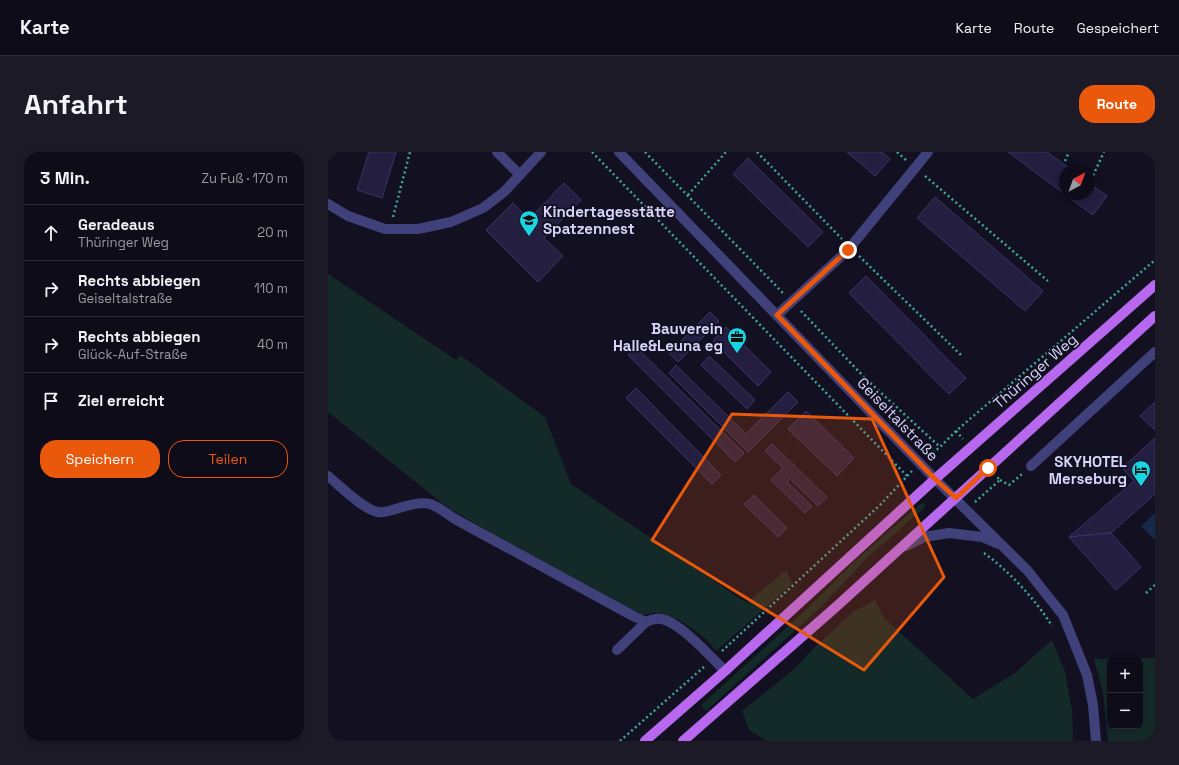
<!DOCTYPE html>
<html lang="de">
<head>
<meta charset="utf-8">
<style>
  body { margin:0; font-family:"Space Grotesk",sans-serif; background:#1c1a26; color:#f1f3f6 }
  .controls { position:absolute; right:12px; bottom:12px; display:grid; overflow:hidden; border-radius:8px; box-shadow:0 2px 10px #0003 }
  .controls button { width:36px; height:36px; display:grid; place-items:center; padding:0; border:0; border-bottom:1px solid #2e2c38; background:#0e0c19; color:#f1f3f6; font:20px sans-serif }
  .compass { position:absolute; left:731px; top:12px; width:36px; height:36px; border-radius:50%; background:#0e0c19; box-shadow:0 2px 10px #0003; rotate:41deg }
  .stop { position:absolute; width:12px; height:12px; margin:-9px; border:3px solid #ea580c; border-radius:50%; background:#fff }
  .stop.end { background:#ea580c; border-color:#fff; box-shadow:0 1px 4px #0008 }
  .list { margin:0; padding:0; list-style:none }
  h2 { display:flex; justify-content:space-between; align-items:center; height:52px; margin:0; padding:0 16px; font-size:17px }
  h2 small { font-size:13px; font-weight:400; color:#9b9ba2 }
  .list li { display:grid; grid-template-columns:26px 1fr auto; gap:12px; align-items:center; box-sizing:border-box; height:56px; padding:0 16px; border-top:1px solid #2e2c38 }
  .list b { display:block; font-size:15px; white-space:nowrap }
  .list p { margin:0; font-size:13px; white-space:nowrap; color:#9b9ba2 }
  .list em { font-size:13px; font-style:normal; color:#9b9ba2 }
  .actions { display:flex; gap:8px; padding:12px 16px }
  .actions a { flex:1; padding:9px 0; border:1px solid #ea580c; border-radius:16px; text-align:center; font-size:14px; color:#ea580c }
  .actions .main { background:#ea580c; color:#fff }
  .icon { flex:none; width:22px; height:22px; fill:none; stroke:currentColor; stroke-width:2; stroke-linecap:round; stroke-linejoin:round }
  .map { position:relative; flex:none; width:827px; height:589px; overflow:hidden; border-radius:16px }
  header { display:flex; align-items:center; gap:24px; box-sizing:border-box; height:56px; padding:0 20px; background:#0e0c19; border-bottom:1px solid #2e2c38 }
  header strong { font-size:19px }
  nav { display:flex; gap:22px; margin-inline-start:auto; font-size:14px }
  .intro { display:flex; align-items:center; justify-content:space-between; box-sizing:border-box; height:96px; padding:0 24px }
  h1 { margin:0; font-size:28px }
  .button { padding:10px 18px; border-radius:16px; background:#ea580c; color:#fff; font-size:14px; font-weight:700 }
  main { display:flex; gap:24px; padding:0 24px }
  aside { flex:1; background:#0e0c19; border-radius:16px; box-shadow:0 2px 10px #0003 }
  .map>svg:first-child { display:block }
</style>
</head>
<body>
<header>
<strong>Karte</strong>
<nav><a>Karte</a><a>Route</a><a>Gespeichert</a></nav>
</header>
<div class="intro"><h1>Anfahrt</h1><a class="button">Route</a></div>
<main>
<aside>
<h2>3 Min.<small>Zu Fuß · 170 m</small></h2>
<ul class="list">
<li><svg class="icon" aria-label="ahead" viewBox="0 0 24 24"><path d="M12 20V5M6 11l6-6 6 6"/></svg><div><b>Geradeaus</b><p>Thüringer Weg</p></div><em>20 m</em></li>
<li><svg class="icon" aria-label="right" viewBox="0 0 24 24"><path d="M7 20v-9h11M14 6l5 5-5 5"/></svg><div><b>Rechts abbiegen</b><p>Geiseltalstraße</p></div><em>110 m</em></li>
<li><svg class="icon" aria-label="right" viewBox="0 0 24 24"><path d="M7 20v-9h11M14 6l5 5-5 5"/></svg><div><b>Rechts abbiegen</b><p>Glück-Auf-Straße</p></div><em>40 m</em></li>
<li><svg class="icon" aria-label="arrive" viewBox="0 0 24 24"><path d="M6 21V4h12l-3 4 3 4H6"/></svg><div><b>Ziel erreicht</b></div></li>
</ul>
<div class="actions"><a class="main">Speichern</a><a>Teilen</a></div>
</aside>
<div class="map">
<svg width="827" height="589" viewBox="0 0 827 589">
  <rect width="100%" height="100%" fill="#121021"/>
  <!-- green -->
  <g fill="#142a29" fill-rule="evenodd">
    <path d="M0 122 128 208 132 203 217 265 243 332 419 451 458 418 464 432 388 499C378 483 345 461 326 461 322 461 317 463 313 464L212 410 119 355 0 260Z"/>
    <polygon points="596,351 597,353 596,356 540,405 492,456 378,559 373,553 480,456 527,409 592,352"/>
    <polygon points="547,448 556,466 645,547 687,521 724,488 737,520 744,558 745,589 439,589 421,578 414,559 465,518 487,495 525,460"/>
    <path d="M827 506V589H780L775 541 766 507ZM782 508H812V574H782Z"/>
  </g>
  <!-- water -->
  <polygon fill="#152a46" points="827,361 827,388 813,374"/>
  <!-- building -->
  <g fill="#241e40" stroke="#3b3369">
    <polygon points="41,0 68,0 54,46 29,38"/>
    <polygon points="519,0 554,0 562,7 547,24"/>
    <polygon points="680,0 719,0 744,18 737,18 737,42 761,42 761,31 779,44 765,63"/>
    <polygon points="420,6 495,80 480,95 405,22"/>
    <polygon points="236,31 253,48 216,86 235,104 210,130 158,78 185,51 201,67"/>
    <polygon points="607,45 715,139 697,159 589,66"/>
    <polygon points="538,124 638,226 621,242 521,141"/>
    <polygon points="382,160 391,169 350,210 341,201"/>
    <polygon points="398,175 443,220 430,234 385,189"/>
    <polygon points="308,195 416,301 407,310 300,203"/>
    <polygon points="381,204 427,248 419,257 373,213"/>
    <polygon points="348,213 418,282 460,240 470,250 420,300 341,221"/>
    <polygon points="308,236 393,323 384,332 298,246"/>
    <polygon points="827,250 827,278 812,264"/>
    <polygon points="478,259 526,306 509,324 460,277"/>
    <polygon points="827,286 827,342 783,381 741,385 806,329 794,316"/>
    <polygon points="444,292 499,345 490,354 462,327 459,330 484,354 477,361 443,328 455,316 437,299"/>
    <polygon points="426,343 459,376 450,385 416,352"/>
    <polygon points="783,381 813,415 788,438 741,385"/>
  </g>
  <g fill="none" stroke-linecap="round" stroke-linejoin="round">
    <!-- path -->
    <g stroke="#3ca79d" stroke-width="2.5" stroke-dasharray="2 3" stroke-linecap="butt">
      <polyline points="264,0 579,324"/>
      <polyline points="317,0 455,141"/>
      <polyline points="429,0 514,87"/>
      <polyline points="569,0 578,8"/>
      <polyline points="737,9 741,0"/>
      <polyline points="597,24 720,129"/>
      <polyline points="763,28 776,0"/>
      <polyline points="360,43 398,0"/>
      <polyline points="65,65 82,0"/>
      <polyline points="531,104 633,203"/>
      <polyline points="473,159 538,227 612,295"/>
      <polyline points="628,279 635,287"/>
      <polyline points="601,304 612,295 628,279 827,108"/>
      <polyline points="672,328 681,333 694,322"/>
      <polyline points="647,350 672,328 668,324"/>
      <path d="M656 401C681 419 708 448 724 474"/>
      <polyline points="818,441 827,433"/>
      <polyline points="394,499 552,353 584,319"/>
      <polyline points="292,589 377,514"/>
    </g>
    <!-- minor -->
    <g stroke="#40407b" stroke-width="10">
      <polyline points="169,0 192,23"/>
      <polyline points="291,0 607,327 700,419 718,442 735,463 759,523 765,553 768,589"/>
      <polyline points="0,52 20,64 57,77 90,77 123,70 155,56 176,40 213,0"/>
      <polyline points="449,163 520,98 600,0"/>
      <polyline points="703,314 827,200"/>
      <path d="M0 324C12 334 36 358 50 360 56 361 65 358 71 356 101 347 102 350 127 367L305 464 318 470"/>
      <polyline points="578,394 596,385 621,381 654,385 670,392"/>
      <path d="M289 498 318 470C322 468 328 466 333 467 352 470 383 505 397 519"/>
    </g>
    <!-- major -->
    <g stroke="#b768ee" stroke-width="10">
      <polyline points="317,589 397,519 607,327 827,133"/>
      <polyline points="355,589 509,454 827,164"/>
    </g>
  </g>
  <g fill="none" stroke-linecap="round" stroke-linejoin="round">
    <!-- route -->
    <polyline stroke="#ea580c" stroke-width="5" points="520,98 449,163 607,327 628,346 660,316"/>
  </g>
  <!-- marked area -->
  <path fill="#e8590c" fill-opacity="0.2" stroke="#e8590c" stroke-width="3" stroke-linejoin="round" d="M404 262 544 267 616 425 536 518 324 388Z"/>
  <!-- icons -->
  <defs>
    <g id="school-pin" transform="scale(1)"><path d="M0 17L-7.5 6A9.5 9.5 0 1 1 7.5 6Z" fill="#19d5e2" stroke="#121021"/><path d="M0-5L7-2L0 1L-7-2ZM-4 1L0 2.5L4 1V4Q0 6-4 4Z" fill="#111"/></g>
    <g id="office-pin" transform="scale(1)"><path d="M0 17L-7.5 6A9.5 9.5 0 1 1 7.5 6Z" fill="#19d5e2" stroke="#121021"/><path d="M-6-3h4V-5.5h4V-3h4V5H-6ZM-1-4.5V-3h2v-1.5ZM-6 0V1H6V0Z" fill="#111"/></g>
    <g id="hotel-pin" transform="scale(1)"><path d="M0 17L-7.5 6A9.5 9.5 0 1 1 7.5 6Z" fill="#19d5e2" stroke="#121021"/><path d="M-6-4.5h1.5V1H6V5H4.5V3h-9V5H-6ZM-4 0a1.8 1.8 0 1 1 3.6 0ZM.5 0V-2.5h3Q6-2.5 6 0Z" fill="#111"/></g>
  </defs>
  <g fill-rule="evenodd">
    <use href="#school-pin" x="201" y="68"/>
    <use href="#office-pin" x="409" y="185"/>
    <use href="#hotel-pin" x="813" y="318"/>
  </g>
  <g text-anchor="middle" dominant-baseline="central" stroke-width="3.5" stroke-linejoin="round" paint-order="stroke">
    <!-- poi labels -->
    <g font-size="15" font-weight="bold" fill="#d7d5fa" stroke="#121021" text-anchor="end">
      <text x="215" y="59" text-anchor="start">Kindertagesstätte<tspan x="215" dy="17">Spatzennest</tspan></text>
      <text x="395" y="176">Bauverein<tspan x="395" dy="17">Halle&amp;Leuna eg</tspan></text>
      <text x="799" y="309">SKYHOTEL<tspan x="799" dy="17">Merseburg</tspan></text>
    </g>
    <!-- street labels -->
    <g font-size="15" fill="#d7d5fa" stroke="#121021">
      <text transform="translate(707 219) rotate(-41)">Thüringer Weg</text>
      <text transform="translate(570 267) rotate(46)">Geiseltalstraße</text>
    </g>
  </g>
</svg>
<div class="controls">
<button>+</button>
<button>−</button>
</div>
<svg class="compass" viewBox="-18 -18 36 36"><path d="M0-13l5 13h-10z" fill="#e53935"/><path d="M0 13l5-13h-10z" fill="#9b9ba2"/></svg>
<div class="stop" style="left:660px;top:316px"></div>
<div class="stop end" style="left:520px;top:98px"></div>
</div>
</main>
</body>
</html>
